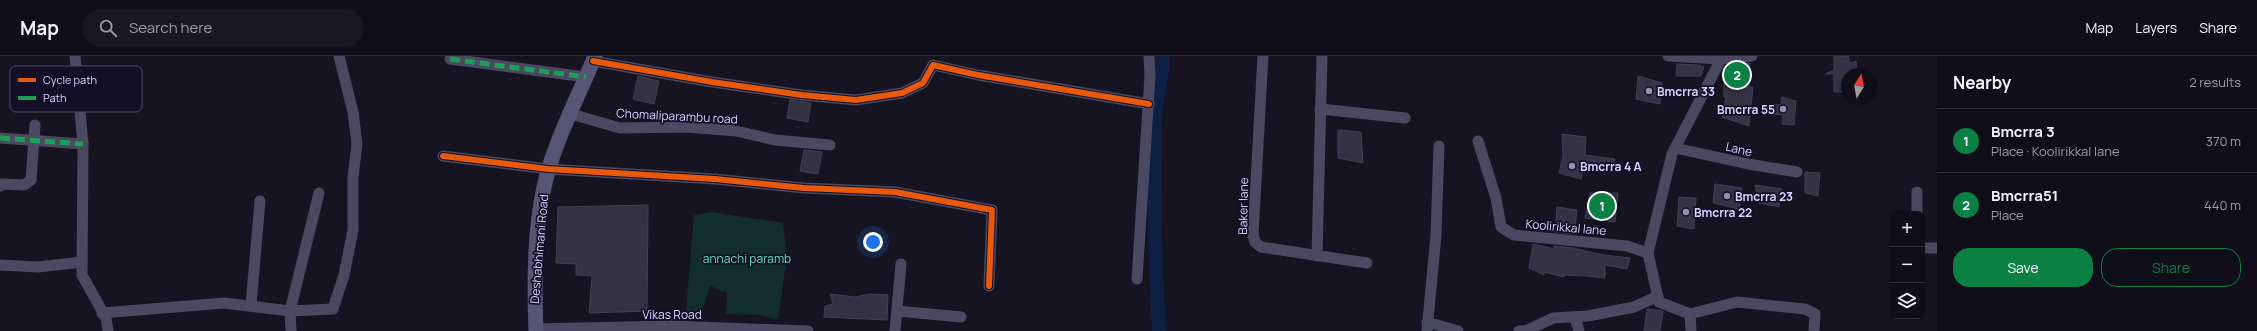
<!DOCTYPE html>
<html lang="en">
<head>
<meta charset="utf-8">
<style>
  body { margin:0; font-family:Manrope,sans-serif; background:#191822; color:#f1f3f6 }
  .controls { position:absolute; right:12px; bottom:12px; display:grid; overflow:hidden; border-radius:8px; box-shadow:0 1px 3px #0004 }
  .controls button { width:36px; height:36px; display:grid; place-items:center; padding:0; border:0; border-bottom:1px solid #302f38; background:#100f19; color:#f1f3f6; font:20px sans-serif }
  .compass { position:absolute; left:1841px; top:12px; width:36px; height:36px; border-radius:50%; background:#100f19; box-shadow:0 1px 3px #0004; rotate:11deg }
  .you { position:absolute; left:873px; top:186px; width:14px; height:14px; margin:-10px; border:3px solid #fff; border-radius:50%; background:#1a73e8; box-shadow:0 0 0 6px #1a73e833 }
  .badge { display:grid; place-items:center; width:26px; height:26px; border-radius:50%; background:#0b8043; color:#fff; font-size:13px; font-weight:700 }
  .pin { position:absolute; translate:-50% -50%; border:2px solid #fff; box-shadow:0 1px 4px #0006 }
  .list { margin:0; padding:0; list-style:none }
  h2 { display:flex; justify-content:space-between; align-items:center; height:52px; margin:0; padding:0 16px; font-size:17px }
  h2 small { font-size:13px; font-weight:400; color:#9c9ca2 }
  .list li { display:grid; grid-template-columns:26px 1fr auto; gap:12px; align-items:center; box-sizing:border-box; height:64px; padding:0 16px; border-top:1px solid #302f38 }
  .list b { display:block; font-size:15px; white-space:nowrap }
  .list p { margin:0; font-size:13px; white-space:nowrap; color:#9c9ca2 }
  .list em { font-size:13px; font-style:normal; color:#9c9ca2 }
  .actions { display:flex; gap:8px; padding:12px 16px }
  .actions a { flex:1; padding:9px 0; border:1px solid #0b8043; border-radius:16px; text-align:center; font-size:14px; color:#0b8043 }
  .actions .main { background:#0b8043; color:#fff }
  .icon { flex:none; width:22px; height:22px; fill:none; stroke:currentColor; stroke-width:2; stroke-linecap:round; stroke-linejoin:round }
  .map { position:relative; flex:none; width:1937px; height:275px; overflow:hidden }
  header { display:flex; align-items:center; gap:24px; box-sizing:border-box; height:56px; padding:0 20px; background:#100f19; border-bottom:1px solid #302f38 }
  header strong { font-size:19px }
  nav { display:flex; gap:22px; margin-inline-start:auto; font-size:14px }
  .search { width:280px; height:36px; background:#191822; display:flex; align-items:center; gap:10px; box-sizing:border-box; padding:0 14px; border-radius:16px; color:#9c9ca2; font-size:15px }
  main { display:flex }
  aside { flex:1; background:#100f19 }
  .map>svg:first-child { display:block }
</style>
</head>
<body>
<header>
<strong>Map</strong>
<div class="search"><svg class="icon" aria-label="search" viewBox="0 0 24 24"><circle cx="10" cy="10" r="6"/><path d="M15 15l6 6"/></svg>Search here</div>
<nav><a>Map</a><a>Layers</a><a>Share</a></nav>
</header>
<main>
<div class="map">
<svg width="1937" height="275" viewBox="0 0 1937 275">
  <rect width="100%" height="100%" fill="#161421"/>
  <!-- green -->
  <polygon fill="#132c2d" points="712,156 783,167 787,200 778,263 757,259 726,258 727,237 710,230 701,259 686,255 694,159"/>
  <g fill="none" stroke-linecap="round" stroke-linejoin="round">
    <!-- canal -->
    <path stroke="#0d2044" stroke-width="14" d="M1159 275C1155 204 1153 134 1155 64 1155 42 1164 22 1162 0"/>
  </g>
  <!-- building -->
  <g fill="#343243" stroke="#433e54">
    <polygon points="1834,0 1848,0 1850,7 1856,5 1857,18 1847,18 1847,36 1834,36 1834,18 1825,18 1834,14"/>
    <polygon points="1750,7 1749,31 1753,31 1749,70 1722,61 1726,41 1724,41 1724,13 1730,12 1730,9"/>
    <polygon points="1677,8 1698,9 1704,11 1701,20 1676,20"/>
    <polygon points="638,20 659,25 654,48 633,43"/>
    <polygon points="1638,20 1662,27 1660,48 1636,43"/>
    <polygon points="1782,41 1796,45 1794,69 1782,68 1783,59 1771,58 1769,48 1781,49"/>
    <polygon points="790,44 811,47 808,66 787,62"/>
    <polygon points="1338,74 1361,76 1363,107 1338,102"/>
    <polygon points="1562,78 1586,81 1585,99 1615,103 1612,116 1583,111 1581,123 1559,117 1563,100"/>
    <polygon points="804,94 822,96 818,118 800,115"/>
    <polygon points="1805,116 1820,117 1818,140 1805,137"/>
    <polygon points="1715,128 1742,132 1739,153 1713,147"/>
    <polygon points="1755,129 1782,133 1779,151 1759,147"/>
    <polygon points="1590,137 1618,137 1615,166 1585,162"/>
    <polygon points="1679,141 1696,142 1694,173 1677,170"/>
    <polygon points="648,149 647,255 589,257 592,220 576,219 576,208 556,207 558,151"/>
    <polygon points="1557,151 1577,154 1574,178 1555,176"/>
    <polygon points="1533,188 1554,193 1554,190 1572,192 1604,199 1630,202 1627,213 1605,209 1605,222 1588,220 1564,219 1564,221 1544,216 1544,219 1529,212"/>
    <polygon points="830,238 855,241 869,238 888,239 887,264 824,261 825,250 833,248"/>
    <polygon points="1647,253 1663,255 1660,275 1644,275"/>
  </g>
  <g fill="none" stroke-linecap="round" stroke-linejoin="round">
    <!-- street -->
    <g stroke="#4a4961" stroke-width="11">
      <polyline points="75,0 83,88 82,219 106,262 108,275"/>
      <polyline points="1263,0 1253,179 1255,186 1261,191 1367,207"/>
      <polyline points="1668,0 1721,3"/>
      <polyline points="450,3 586,21"/>
      <polyline points="593,5 712,26 802,39 856,44 902,37 923,27 933,9 978,19 1149,48"/>
      <polyline points="1320,53 1405,62"/>
      <polyline points="571,58 620,72 686,71 736,75 775,84 830,89"/>
      <polyline points="0,82 83,88"/>
      <polyline points="1478,85 1496,142 1501,171 1514,179 1627,190 1648,197"/>
      <polyline points="1675,92 1748,108 1797,116"/>
      <polyline points="443,100 548,113 715,123 804,132 895,136 992,154 989,230"/>
      <polyline points="0,130 2,128 24,129 31,124 35,69"/>
      <polyline points="1917,136 1917,158"/>
      <polyline points="1922,192 1937,192"/>
      <polyline points="1317,200 1322,0"/>
      <polyline points="0,209 38,211 82,206"/>
      <polyline points="1137,223 1150,20 1149,0"/>
      <polyline points="251,249 260,145"/>
      <polyline points="897,255 961,261"/>
      <polyline points="102,257 224,247 290,255 333,253 344,219 353,174 353,121 357,88 353,56 339,0"/>
      <polyline points="1690,258 1737,246 1805,253 1815,258 1814,275"/>
      <polyline points="1575,261 1579,275"/>
      <polyline points="1427,266 1458,275"/>
      <polyline points="536,273 670,270 808,275"/>
      <polyline points="291,275 290,255 319,137"/>
      <polyline points="895,275 901,208"/>
      <polyline points="1427,275 1436,179 1439,90"/>
      <polyline points="1519,275 1528,274 1553,262 1588,260 1634,251 1658,240"/>
      <polyline points="1691,275 1690,258 1659,246 1648,197 1672,98 1721,3 1752,0"/>
    </g>
    <!-- secondary -->
    <path stroke="#575574" stroke-width="15" d="M536 275C534 223 534 162 549 112 560 74 580 37 595 0"/>
    <!-- quiet -->
    <g stroke="#1a9f57" stroke-width="5" stroke-dasharray="10 5" stroke-linecap="butt">
      <polyline points="450,3 586,21"/>
      <polyline points="0,82 83,88"/>
    </g>
    <!-- cycleway casing -->
    <g stroke="#130f26" stroke-width="8">
      <g id="cycleway">
        <polyline points="593,5 712,26 802,39 856,44 902,37 923,27 933,9 978,19 1149,48"/>
        <polyline points="443,100 548,113 715,123 804,132 895,136 992,154 989,230"/>
      </g>
    </g>
    <!-- cycleway -->
    <use href="#cycleway" stroke="#e8590c" stroke-width="6"/>
  </g>
  <!-- markers -->
  <g fill="#9590b1" stroke="#130f26" stroke-width="1.5">
    <circle cx="1649" cy="35" r="4"/>
    <circle cx="1783" cy="53" r="4"/>
    <circle cx="1572" cy="110" r="4"/>
    <circle cx="1727" cy="140" r="4"/>
    <circle cx="1686" cy="156" r="4"/>
  </g>
  <g text-anchor="middle" dominant-baseline="central" stroke-width="3.5" stroke-linejoin="round" paint-order="stroke">
    <!-- poi labels -->
    <g font-size="12" font-weight="bold" fill="#d9d3ff" stroke="#130f26" text-anchor="start">
      <text x="1657" y="35">Bmcrra 33</text>
      <text x="1775" y="53" text-anchor="end">Bmcrra 55</text>
      <text x="1580" y="110">Bmcrra 4 A</text>
      <text x="1735" y="140">Bmcrra 23</text>
      <text x="1694" y="156">Bmcrra 22</text>
    </g>
    <!-- street labels -->
    <g font-size="12" fill="#d9d3ff" stroke="#130f26">
      <text transform="translate(677 60) rotate(3)">Chomaliparambu road</text>
      <text transform="translate(1739 93) rotate(13)">Lane</text>
      <text transform="translate(1243 150) rotate(-89)">Baker lane</text>
      <text transform="translate(1566 171) rotate(5)">Koolirikkal lane</text>
      <text transform="translate(539 193) rotate(-85)">Deshabhimani Road</text>
      <text x="672" y="258">Vikas Road</text>
    </g>
    <!-- park labels -->
    <g font-size="12" fill="#5ee0c0" stroke="#130f26">
      <text x="747" y="202">annachi paramb</text>
    </g>
  </g>
  <!-- legend -->
  <rect x="10" y="10" width="132" height="46" rx="6" fill="#130f26" stroke="#4e4a67" stroke-width="1"/>
  <rect x="18" y="22" width="18" height="4" fill="#e8590c"/>
  <rect x="18" y="40" width="18" height="4" fill="#1a9f57"/>
  <g font-size="11" fill="#d9d3ff">
    <text x="43" y="28">Cycle path</text>
    <text x="43" y="46">Path</text>
  </g>
</svg>
<div class="controls">
<button>+</button>
<button>−</button>
<button><svg class="icon" aria-label="layers" viewBox="0 0 24 24"><path d="M12 4l9 5-9 5-9-5zM3 14l9 5 9-5"/></svg></button>
</div>
<svg class="compass" viewBox="-18 -18 36 36"><path d="M0-13l5 13h-10z" fill="#e53935"/><path d="M0 13l5-13h-10z" fill="#9c9ca2"/></svg>
<div class="you"></div>
<div class="pin badge" style="left:1602px;top:150px">1</div>
<div class="pin badge" style="left:1737px;top:19px">2</div>
</div>
<aside>
<h2>Nearby<small>2 results</small></h2>
<ul class="list">
<li><span class="badge">1</span><div><b>Bmcrra 3</b><p>Place · Koolirikkal lane</p></div><em>370 m</em></li>
<li><span class="badge">2</span><div><b>Bmcrra51</b><p>Place</p></div><em>440 m</em></li>
</ul>
<div class="actions"><a class="main">Save</a><a>Share</a></div>
</aside>
</main>
</body>
</html>
